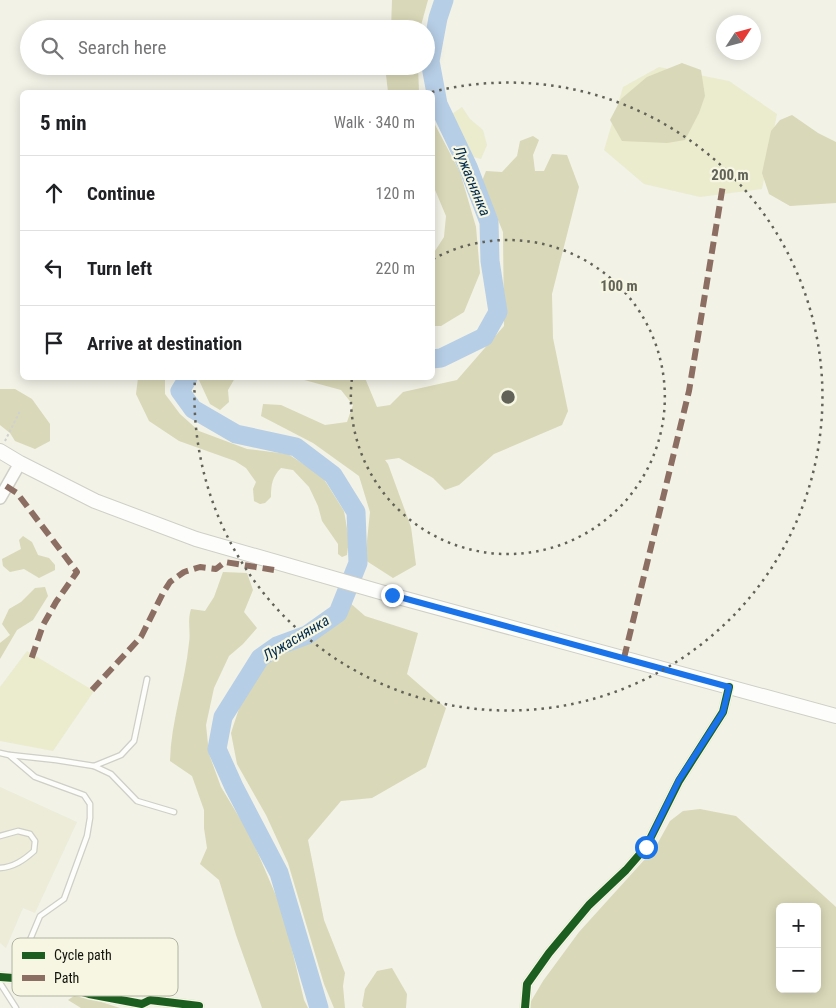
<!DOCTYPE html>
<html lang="en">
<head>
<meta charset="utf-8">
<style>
  body { margin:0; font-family:"Roboto Condensed",sans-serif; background:#f2f2f2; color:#202124 }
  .controls { position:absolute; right:15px; bottom:15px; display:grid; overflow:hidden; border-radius:8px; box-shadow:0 2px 12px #0003 }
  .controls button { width:45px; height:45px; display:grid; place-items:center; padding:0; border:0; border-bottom:1px solid #e0e0e0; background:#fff; color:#202124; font:25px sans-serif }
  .compass { position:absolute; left:716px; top:15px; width:45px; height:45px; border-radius:50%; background:#fff; box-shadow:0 2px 12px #0003; rotate:54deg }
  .stop { position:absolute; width:15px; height:15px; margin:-11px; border:4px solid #1a73e8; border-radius:50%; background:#fff }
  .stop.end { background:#1a73e8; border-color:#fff; box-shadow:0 1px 5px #0008 }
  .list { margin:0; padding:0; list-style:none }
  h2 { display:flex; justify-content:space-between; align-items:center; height:65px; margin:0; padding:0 20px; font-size:21px }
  h2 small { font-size:16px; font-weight:400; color:#757577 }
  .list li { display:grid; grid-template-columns:32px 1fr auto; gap:15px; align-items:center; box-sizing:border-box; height:75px; padding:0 20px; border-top:1px solid #e0e0e0 }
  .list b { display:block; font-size:19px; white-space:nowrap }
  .list em { font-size:16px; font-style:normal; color:#757577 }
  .icon { flex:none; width:28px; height:28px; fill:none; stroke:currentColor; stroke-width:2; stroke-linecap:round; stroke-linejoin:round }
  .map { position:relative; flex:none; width:836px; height:1008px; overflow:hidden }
  .search { position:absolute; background:#fff; box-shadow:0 2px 12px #0003; left:20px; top:20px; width:415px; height:55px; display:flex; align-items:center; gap:12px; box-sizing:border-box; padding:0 18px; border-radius:28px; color:#757577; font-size:19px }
  .panel { position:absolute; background:#fff; box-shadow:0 2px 12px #0003; left:20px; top:90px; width:415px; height:290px; border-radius:8px }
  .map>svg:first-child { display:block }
</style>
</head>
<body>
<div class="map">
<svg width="836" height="1008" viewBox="0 0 836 1008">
  <rect width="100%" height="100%" fill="#f2f2e7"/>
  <!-- built -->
  <polygon fill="#ececd8" points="0,787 77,822 35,913 23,908 6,948 0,943"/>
  <!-- green -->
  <g fill="#ebebce">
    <polygon points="659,67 729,81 777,114 762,189 700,197 644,184 604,150 623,87"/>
    <polygon points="462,107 470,119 483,130 487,145 481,159 470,156 452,114"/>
    <polygon points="27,651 94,691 53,751 0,741 0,687"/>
  </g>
  <!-- forest -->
  <g fill="#d9d8b8" fill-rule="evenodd">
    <polygon points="392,0 428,0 420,29 391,29"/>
    <polygon points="682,63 701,70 705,96 699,113 685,140 667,143 622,141 610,120 621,99 647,77"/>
    <polygon points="385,66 418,66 419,92 388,92"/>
    <polygon points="792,115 818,133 836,142 836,203 790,206 769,194 762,173 771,131 780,120"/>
    <polygon points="433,121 460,172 476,227 480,273 464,312 441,326 433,326 433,254 444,237 446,216 433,185"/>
    <polygon points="533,136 539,140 533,155 535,171 544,171 552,154 567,155 579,187 552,294 553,338 568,411 562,425 494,454 459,485 445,490 433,478 399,458 385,460 388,464 411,527 416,565 393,578 365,560 370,512 359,476 313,443 261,416 263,404 281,405 325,425 347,422 353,405 341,390 297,378 365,378 377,407 390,405 403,392 457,380 504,326 503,232 482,181 486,171 502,172 517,156 520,141"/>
    <path d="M138 378H165V394L180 414 199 431 247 449 288 454 322 476 344 511 349 540 347 555 342 557 338 554V544L322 521 318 506 309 487 293 470 281 468C272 477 271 485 271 497L265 503 260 504 254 501 253 489 256 482 246 468 235 461 179 441 149 421 136 394Z"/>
    <polygon points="198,378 235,378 228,390 229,402 220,410 210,404"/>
    <polygon points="0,389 15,389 32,399 50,424 50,441 35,449 15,441 10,433 0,425"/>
    <polygon points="23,536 32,542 38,555 49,558 55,565 55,570 39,578 24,569 10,572 3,566 2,559 21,549 19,540"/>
    <path d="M223 572 247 573 253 590 244 612 257 628 243 644 229 656 214 688 206 725 209 754 221 787 250 835 283 912 304 1000 308 1008H262L236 935 219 880 200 864 207 848 204 828V810L192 776 170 761C171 721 185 683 189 643 191 631 187 622 191 609L205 611 214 597Z"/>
    <polygon points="45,587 48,596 33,620 17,630 0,659 0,643 10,635 2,624 9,609 21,602 35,588"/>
    <polygon points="349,602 365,616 418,633 407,674 446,708 426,767 372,798 341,801 308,840 324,920 345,973 343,986 345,1008 334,1008 324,984 288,863 266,815 237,764 231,733 252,669 286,645 319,631 332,620"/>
    <path d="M700 809 736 816 836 907V1008H527L543 981 579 932 655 848 670 821 683 811ZM780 907H817V989H780Z"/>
    <polygon points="392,968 407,994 406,1008 364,1008 362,1006 365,989 377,971"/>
    <polygon points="74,996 92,999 120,1008 81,1008 68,1000"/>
  </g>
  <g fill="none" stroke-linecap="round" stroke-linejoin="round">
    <!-- river -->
    <g stroke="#b6cee6" stroke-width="19">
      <polyline points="432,359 441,358 484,337 498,312 490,261 489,222 468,167 438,104 430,61 438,18 444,0"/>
      <polyline points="188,378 180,391 193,409 236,434 296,447 333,475 356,512 358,563 338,613 307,635 277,646 260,658 223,717 217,749 234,787 279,873 319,1008"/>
    </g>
    <!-- service casing -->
    <g stroke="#cfcfc7" stroke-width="7">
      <g id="service">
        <polyline points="0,753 9,755 35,777 84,795 90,804 90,818 87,836 64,899 40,916 14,978"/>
        <polyline points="10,755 56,760 94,766 121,755 134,741 147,679"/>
        <polyline points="94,766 111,774 137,801 174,812"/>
        <path d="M0 836 18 831 30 834 35 841 34 851C24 860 14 867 0 868"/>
        <polyline points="0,983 16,1008"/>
      </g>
    </g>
    <!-- minor casing -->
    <g stroke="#cfcfc7" stroke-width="11">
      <g id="minor">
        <polyline points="0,977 40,980 89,994 142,1004 150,1000 199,1006"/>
        <polyline points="525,1008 527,984 549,953 589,905 626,870 646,847 679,781 723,712 729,687"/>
      </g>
    </g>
    <!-- tertiary casing -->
    <g stroke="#cfcfc7" stroke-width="14">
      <polyline id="tertiary" points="0,498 20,463"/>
    </g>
    <!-- secondary casing -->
    <g stroke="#cfcfc7" stroke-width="16">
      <polyline id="secondary" points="0,451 20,463 95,501 196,539 391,595 836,716"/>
    </g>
    <!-- path -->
    <polyline stroke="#d0d0ce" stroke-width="2" stroke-dasharray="2.5 2.5" stroke-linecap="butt" points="5,441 20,411"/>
    <!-- service -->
    <use href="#service" stroke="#fdfdfb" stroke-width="4.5"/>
    <!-- minor -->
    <use href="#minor" stroke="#fdfdfb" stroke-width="9"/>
    <!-- tertiary -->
    <use href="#tertiary" stroke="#fdfdfb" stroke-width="11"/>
    <!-- secondary -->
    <use href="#secondary" stroke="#fdfdfb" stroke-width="14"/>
    <!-- quiet -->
    <g stroke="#8d6e63" stroke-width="6" stroke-dasharray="12 6" stroke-linecap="butt">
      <polyline points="6,486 17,493 77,572 56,602 43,625 31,660"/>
      <polyline points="624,658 689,391 723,185"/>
      <polyline points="92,690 141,637 163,593 170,582 184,572 200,567 216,569 225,562 274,570"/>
    </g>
    <!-- cycleway casing -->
    <g stroke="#f6f6e2" stroke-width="11">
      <g id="cycleway">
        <polyline points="0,977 40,980 89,994 142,1004 150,1000 199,1006"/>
        <polyline points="525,1008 527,984 549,953 589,905 626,870 646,847 679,781 723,712 729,687"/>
      </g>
    </g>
    <!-- cycleway -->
    <use href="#cycleway" stroke="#1b5e20" stroke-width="8"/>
  </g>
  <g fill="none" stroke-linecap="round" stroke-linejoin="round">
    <!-- route -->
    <polyline stroke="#1a73e8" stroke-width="6" points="392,595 729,687 723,712 679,780 646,847"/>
  </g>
  <!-- distance rings -->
  <g fill="none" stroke="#626259" stroke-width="2.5" stroke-dasharray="2.5 5">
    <path d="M433 259A157 157 0 1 1 352 378"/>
    <path d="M432 92A314 314 0 1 1 195 378"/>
  </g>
  <g text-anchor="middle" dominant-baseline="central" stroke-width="4.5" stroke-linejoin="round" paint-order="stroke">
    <!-- water labels -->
    <g font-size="15" font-style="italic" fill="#032c4e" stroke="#f6f6e2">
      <text transform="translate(472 181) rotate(68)">Лужаснянка</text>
      <text transform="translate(296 638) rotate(-31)">Лужаснянка</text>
    </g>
  </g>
  <!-- legend -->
  <rect x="12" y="938" width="166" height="58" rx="8" fill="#f6f6e2" stroke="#b2b2a2" stroke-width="1"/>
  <rect x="22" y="952" width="23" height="7" fill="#1b5e20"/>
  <rect x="22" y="975" width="23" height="6" fill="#8d6e63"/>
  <g font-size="14" fill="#14140d">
    <text x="54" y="960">Cycle path</text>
    <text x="54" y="983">Path</text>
  </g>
  <circle cx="508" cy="397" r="8" fill="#626259" stroke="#f6f6e2" stroke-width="2.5"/>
  <g font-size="15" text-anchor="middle" font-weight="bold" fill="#626259" stroke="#f6f6e2" stroke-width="4.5" stroke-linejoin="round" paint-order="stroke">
    <text x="730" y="180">200 m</text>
    <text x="619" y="291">100 m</text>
  </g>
</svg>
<div class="controls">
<button>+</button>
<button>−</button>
</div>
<svg class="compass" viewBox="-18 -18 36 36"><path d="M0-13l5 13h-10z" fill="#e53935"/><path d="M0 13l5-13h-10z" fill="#757577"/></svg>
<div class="stop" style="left:646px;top:847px"></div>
<div class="stop end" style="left:392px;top:595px"></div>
<div class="search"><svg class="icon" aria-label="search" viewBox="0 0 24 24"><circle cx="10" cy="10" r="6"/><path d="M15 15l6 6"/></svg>Search here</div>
<section class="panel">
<h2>5 min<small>Walk · 340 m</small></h2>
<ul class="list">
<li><svg class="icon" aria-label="ahead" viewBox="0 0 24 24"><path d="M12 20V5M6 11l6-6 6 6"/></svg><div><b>Continue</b></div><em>120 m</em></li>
<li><svg class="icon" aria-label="left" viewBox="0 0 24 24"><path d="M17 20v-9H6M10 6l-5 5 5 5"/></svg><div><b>Turn left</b></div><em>220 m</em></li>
<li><svg class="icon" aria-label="arrive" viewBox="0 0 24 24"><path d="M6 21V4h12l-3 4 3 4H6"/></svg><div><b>Arrive at destination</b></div></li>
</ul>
</section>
</div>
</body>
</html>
